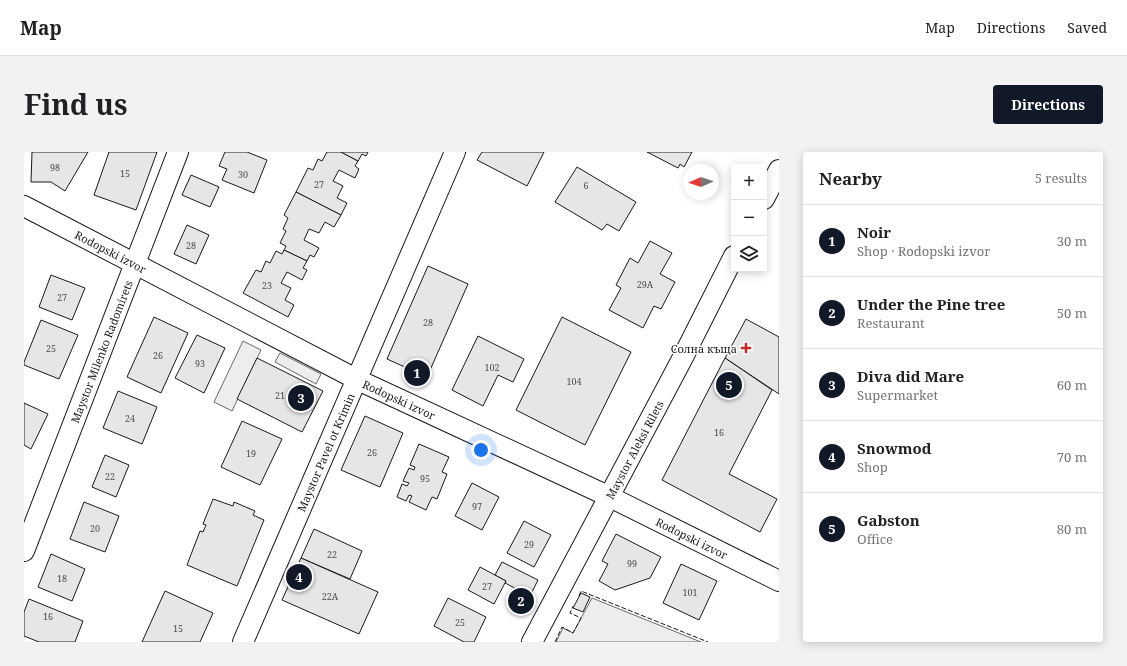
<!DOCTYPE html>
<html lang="en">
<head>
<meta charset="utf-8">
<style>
  body { margin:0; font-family:"Noto Serif",serif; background:#f2f2f2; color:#202124 }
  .controls { position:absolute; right:12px; top:12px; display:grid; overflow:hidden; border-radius:4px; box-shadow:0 2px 10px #0003 }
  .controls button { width:36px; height:36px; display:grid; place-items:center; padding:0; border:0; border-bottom:1px solid #e0e0e0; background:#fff; color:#202124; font:20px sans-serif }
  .compass { position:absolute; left:659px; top:12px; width:36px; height:36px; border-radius:50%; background:#fff; box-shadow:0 2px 10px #0003; rotate:267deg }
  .you { position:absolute; left:457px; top:298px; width:14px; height:14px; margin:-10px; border:3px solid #fff; border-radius:50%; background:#1a73e8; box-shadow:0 0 0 6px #1a73e833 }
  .badge { display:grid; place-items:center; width:26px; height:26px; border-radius:50%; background:#111827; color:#fff; font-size:13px; font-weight:700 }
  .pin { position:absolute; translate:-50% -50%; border:2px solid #fff; box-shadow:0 1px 4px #0006 }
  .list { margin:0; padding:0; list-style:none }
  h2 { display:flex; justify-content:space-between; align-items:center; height:52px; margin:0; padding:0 16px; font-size:17px }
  h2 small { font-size:13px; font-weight:400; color:#757577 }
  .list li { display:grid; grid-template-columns:26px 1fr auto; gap:12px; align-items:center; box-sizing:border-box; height:72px; padding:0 16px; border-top:1px solid #e0e0e0 }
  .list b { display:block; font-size:15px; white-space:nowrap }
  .list p { margin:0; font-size:13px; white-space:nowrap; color:#757577 }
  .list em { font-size:13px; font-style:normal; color:#757577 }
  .icon { flex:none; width:22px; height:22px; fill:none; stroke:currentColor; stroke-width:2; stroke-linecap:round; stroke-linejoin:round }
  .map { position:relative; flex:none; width:755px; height:490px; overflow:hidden; border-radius:4px }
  header { display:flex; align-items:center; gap:24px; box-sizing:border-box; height:56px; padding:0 20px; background:#fff; border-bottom:1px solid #e0e0e0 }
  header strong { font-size:19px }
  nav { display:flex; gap:22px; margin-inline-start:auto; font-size:14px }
  .intro { display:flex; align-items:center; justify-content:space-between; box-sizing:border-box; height:96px; padding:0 24px }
  h1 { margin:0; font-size:28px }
  .button { padding:10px 18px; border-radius:4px; background:#111827; color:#fff; font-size:14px; font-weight:700 }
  main { display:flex; gap:24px; padding:0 24px }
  aside { flex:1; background:#fff; border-radius:4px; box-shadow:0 2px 10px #0003 }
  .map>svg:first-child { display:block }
</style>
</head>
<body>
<header>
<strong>Map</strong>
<nav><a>Map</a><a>Directions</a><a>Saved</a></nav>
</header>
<div class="intro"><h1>Find us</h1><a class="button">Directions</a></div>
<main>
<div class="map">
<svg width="755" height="490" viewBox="0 0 755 490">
  <rect width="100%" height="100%" fill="#fff"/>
  <!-- built -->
  <g fill="#ededed" stroke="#6a6a6a">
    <polygon points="219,189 237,198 208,259 190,250"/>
    <polygon points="256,201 297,222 292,232 251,210"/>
    <polygon points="568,446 677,490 532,490 539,476 549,481"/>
  </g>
  <!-- building -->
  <g fill="#e6e6e6" stroke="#1a1a1a">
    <polygon points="8,0 64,0 41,39 27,30 7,30"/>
    <polygon points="85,0 133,0 112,58 70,43"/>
    <polygon points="201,0 223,0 243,8 230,41 198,28 203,17 195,14"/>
    <polygon points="303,0 317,0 334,9 331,14 335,17 331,26 315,18 309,29 319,34 313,46 323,51 317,63 272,40 284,16 289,18 294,7 298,9"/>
    <polygon points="317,0 344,0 342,4 338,2 334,9"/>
    <polygon points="458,0 520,0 503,34 453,8"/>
    <polygon points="623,0 668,0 660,15 656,12 654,16"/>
    <polygon points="553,15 612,50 595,79 583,72 578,78 531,50"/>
    <polygon points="167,23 195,35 186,55 158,43"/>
    <polygon points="272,40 317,63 310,75 301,70 295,81 285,77 280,88 295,96 290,105 286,103 283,109 260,98 262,94 256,91 262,79 259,77 264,66 260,63"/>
    <polygon points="163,73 185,83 172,112 150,102"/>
    <polygon points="626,89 648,101 636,122 651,130 637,157 630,154 619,176 585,158 597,136 592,133 606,106 614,111"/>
    <polygon points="260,98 283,109 279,116 283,118 278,128 263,120 257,131 267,136 261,148 270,153 264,165 219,141 232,118 237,120 242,109 246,111 252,99 258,102"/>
    <polygon points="404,114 444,132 403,225 363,207"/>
    <polygon points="27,123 61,136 48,168 15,155"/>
    <polygon points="130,165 164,181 137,241 103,225"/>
    <polygon points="538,165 607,200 561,293 492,258"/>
    <polygon points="722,167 755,185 755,242 701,206"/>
    <polygon points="17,168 54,183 35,227 0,213 0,210"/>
    <polygon points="173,183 201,196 180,241 151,226"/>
    <polygon points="454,184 500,207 489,230 474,223 459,254 428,238"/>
    <polygon points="233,206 299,239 278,280 213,247"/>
    <polygon points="701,206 748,238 705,322 753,347 736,380 638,328"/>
    <polygon points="94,239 133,255 118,292 79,276"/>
    <polygon points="0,251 24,262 7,297 0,293"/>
    <polygon points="341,264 379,281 356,335 317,318"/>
    <polygon points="218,269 258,287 236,333 197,315"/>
    <polygon points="395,292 425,305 418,320 423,322 413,347 408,345 402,358 385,350 388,344 385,343 382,349 373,345 378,332 383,334 385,331 379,329 385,316 390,318 391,315 386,313"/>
    <polygon points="81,303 105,313 92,345 68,335"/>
    <polygon points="448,331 475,345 458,378 431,364"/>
    <polygon points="189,347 209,354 210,350 231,359 229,363 240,368 213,434 163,413 176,379 179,380 182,373 179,372"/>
    <polygon points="60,350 95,364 81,400 46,387"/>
    <polygon points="500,369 527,383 510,415 483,401"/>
    <polygon points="290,377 338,399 326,427 277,406"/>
    <polygon points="592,382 637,405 626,426 591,438 575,429 584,412 578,409"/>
    <polygon points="27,402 61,417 48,449 14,435"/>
    <polygon points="277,406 354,440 335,482 258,448"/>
    <polygon points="478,410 514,428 506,444 481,431 482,429 471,423"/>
    <polygon points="657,412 693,429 675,468 639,451"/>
    <polygon points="456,415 482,429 470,452 444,438"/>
    <polygon points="141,439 189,461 176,490 118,490"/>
    <polygon points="497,441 506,446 501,456 491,451"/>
    <polygon points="557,441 566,445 559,460 549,456"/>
    <polygon points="424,446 462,465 450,490 440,490 410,474"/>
    <polygon points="5,447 59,469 51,490 15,490 0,484 0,460"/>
  </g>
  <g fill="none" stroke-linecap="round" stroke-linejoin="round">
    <!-- street casing -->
    <g stroke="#1a1a1a" stroke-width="22">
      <g id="street">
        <polyline points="740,47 755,18"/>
        <path id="s1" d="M0 54 334 228 584 344 755 429"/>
        <path id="s2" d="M0 399 154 0"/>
        <path id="s3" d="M219 490 431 0"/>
        <path id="s4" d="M508 490 657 209 710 104"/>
      </g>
    </g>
    <!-- street -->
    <use href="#street" stroke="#fff" stroke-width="20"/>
    <!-- fence -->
    <g stroke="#1a1a1a" stroke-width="1" stroke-dasharray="5 2" stroke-linecap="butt">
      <polyline points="555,444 557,439 684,490"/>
      <polyline points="531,490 538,475 549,481 557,466 546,461 549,454"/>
    </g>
  </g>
  <!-- markers -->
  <path fill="#c62828" stroke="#fff" stroke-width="1.5" d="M720 190h4v4h4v4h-4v4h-4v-4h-4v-4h4z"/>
  <g text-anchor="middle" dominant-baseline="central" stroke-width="3" stroke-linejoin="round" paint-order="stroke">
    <!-- number labels -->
    <g font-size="9" fill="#4d4d4d">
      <text x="31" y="15">98</text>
      <text x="101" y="21">15</text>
      <text x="219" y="22">30</text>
      <text x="295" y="32">27</text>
      <text x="562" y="33">6</text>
      <text x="167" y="93">28</text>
      <text x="621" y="132">29А</text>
      <text x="243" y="133">23</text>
      <text x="38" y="145">27</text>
      <text x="404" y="170">28</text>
      <text x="27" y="196">25</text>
      <text x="134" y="203">26</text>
      <text x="176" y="211">93</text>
      <text x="468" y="215">102</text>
      <text x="550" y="229">104</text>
      <text x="256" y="243">21</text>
      <text x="106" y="266">24</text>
      <text x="695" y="280">16</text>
      <text x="348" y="300">26</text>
      <text x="227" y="301">19</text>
      <text x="86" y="324">22</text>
      <text x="401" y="326">95</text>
      <text x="453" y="354">97</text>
      <text x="71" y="376">20</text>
      <text x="505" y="392">29</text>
      <text x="308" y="402">22</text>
      <text x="608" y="411">99</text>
      <text x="38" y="426">18</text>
      <text x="463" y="434">27</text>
      <text x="666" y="440">101</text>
      <text x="306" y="444">22А</text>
      <text x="24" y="464">16</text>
      <text x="436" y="470">25</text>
      <text x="154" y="476">15</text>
    </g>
    <!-- street labels -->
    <g font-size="11" fill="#1a1a1a" stroke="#fff">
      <text stroke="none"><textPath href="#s1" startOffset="98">Rodopski izvor</textPath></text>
      <text stroke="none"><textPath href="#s2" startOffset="214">Maystor Milenko Radomirets</textPath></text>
      <text stroke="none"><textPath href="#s1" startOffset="422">Rodopski izvor</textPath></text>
      <text stroke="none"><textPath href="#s4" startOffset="218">Maystor Aleksi Rilets</textPath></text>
      <text stroke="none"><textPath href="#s3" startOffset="207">Maystor Pavel ot Krimin</textPath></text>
      <text stroke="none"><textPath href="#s1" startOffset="746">Rodopski izvor</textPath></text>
    </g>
    <!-- poi labels -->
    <g font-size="11" fill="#1a1a1a" stroke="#fff" text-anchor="end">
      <text x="713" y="196">Солна къща</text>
    </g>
  </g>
</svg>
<div class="controls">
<button>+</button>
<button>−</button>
<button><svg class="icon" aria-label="layers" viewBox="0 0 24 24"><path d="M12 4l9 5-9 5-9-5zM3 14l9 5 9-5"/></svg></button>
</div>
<svg class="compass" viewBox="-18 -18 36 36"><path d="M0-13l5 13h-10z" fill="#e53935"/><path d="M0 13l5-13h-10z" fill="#757577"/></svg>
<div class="you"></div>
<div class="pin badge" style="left:393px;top:221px">1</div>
<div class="pin badge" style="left:497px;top:449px">2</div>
<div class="pin badge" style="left:277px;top:246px">3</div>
<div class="pin badge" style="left:275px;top:425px">4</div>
<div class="pin badge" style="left:705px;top:233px">5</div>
</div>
<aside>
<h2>Nearby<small>5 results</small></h2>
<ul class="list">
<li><span class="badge">1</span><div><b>Noir</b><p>Shop · Rodopski izvor</p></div><em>30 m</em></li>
<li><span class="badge">2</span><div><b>Under the Pine tree</b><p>Restaurant</p></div><em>50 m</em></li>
<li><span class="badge">3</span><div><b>Diva did Mare</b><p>Supermarket</p></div><em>60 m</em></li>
<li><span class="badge">4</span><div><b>Snowmod</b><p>Shop</p></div><em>70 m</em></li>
<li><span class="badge">5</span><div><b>Gabston</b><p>Office</p></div><em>80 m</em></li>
</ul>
</aside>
</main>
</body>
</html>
